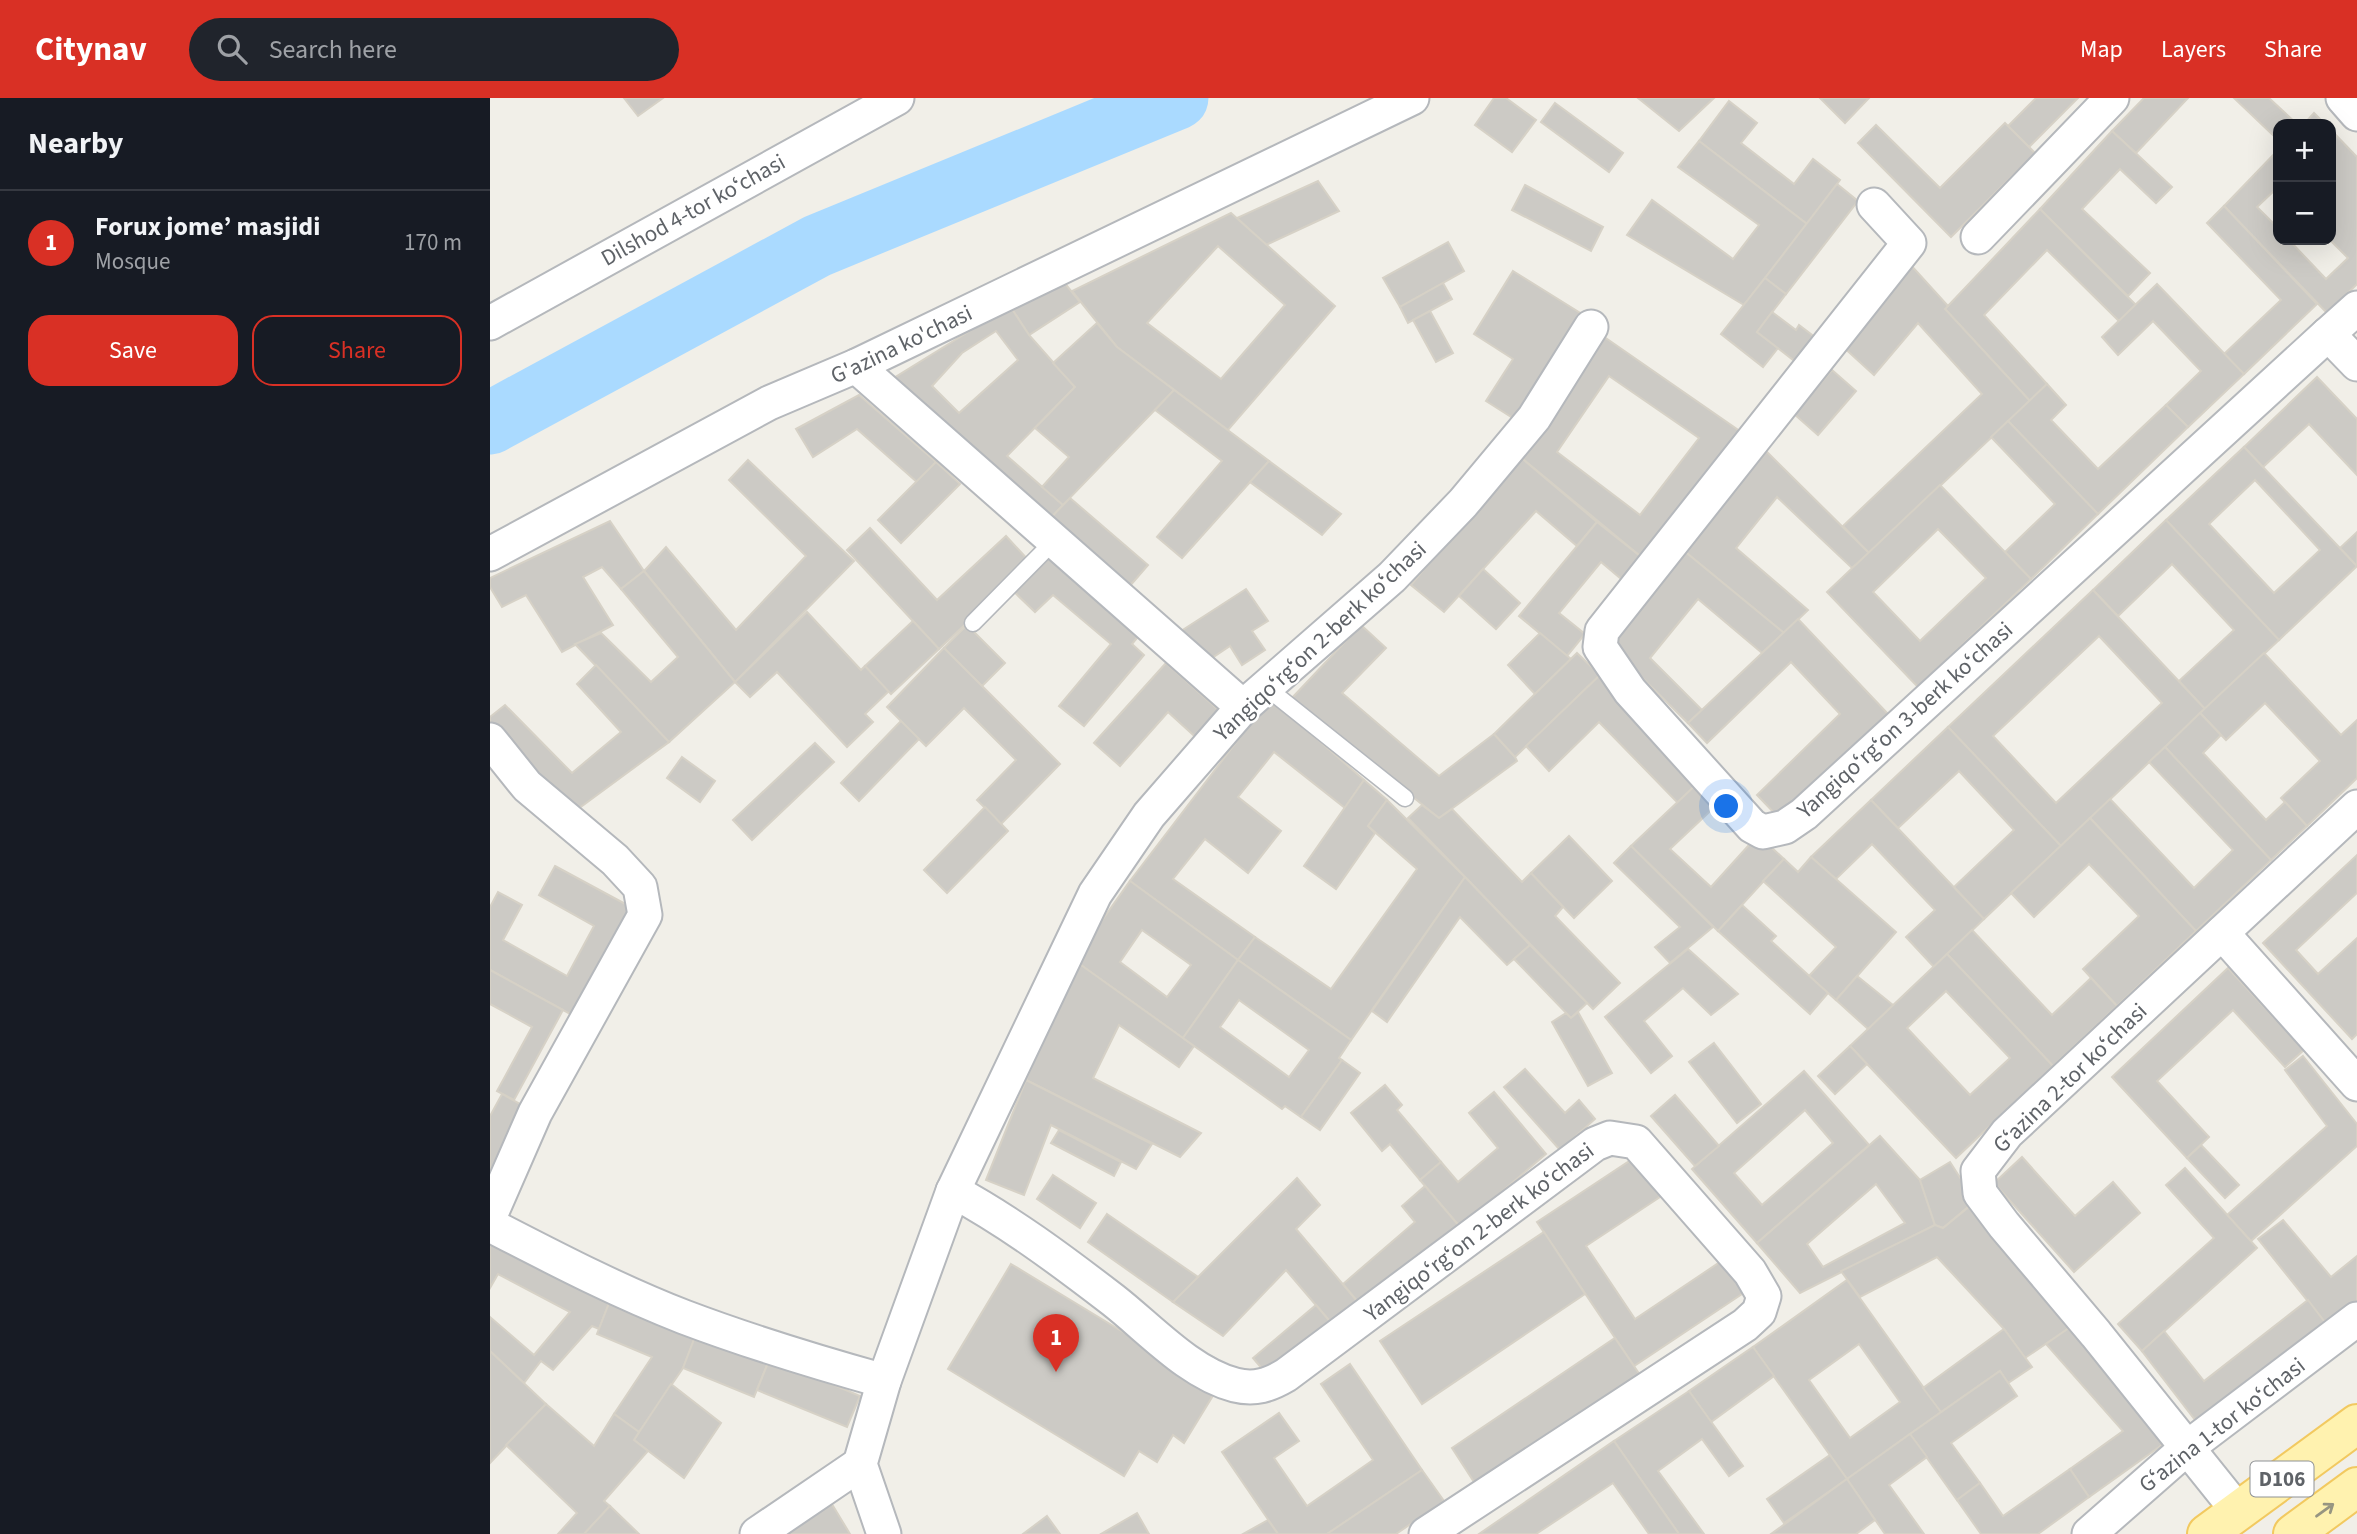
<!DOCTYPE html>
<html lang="en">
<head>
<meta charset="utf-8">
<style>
  body { margin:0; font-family:"Source Sans 3",sans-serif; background:#20242c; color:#f1f3f6 }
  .controls { position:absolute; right:21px; top:21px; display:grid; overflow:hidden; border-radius:14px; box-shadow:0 7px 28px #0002 }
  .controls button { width:63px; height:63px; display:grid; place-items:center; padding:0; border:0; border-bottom:2px solid #363941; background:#171b24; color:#f1f3f6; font:35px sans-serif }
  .you { position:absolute; left:1237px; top:709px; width:24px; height:24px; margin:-18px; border:5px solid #fff; border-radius:50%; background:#1a73e8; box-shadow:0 0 0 10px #1a73e833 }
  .badge { display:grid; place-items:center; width:46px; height:46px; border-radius:50%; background:#d93025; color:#fff; font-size:23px; font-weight:700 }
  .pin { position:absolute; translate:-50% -58px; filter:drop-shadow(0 2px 4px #0008) }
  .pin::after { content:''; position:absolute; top:37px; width:24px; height:21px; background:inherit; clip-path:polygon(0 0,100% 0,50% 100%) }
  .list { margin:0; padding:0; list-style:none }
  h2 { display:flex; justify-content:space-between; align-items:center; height:91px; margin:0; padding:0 28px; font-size:30px }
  h2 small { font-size:23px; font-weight:400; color:#9ea1a6 }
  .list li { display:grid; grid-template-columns:46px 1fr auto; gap:21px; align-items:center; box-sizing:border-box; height:105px; padding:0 28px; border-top:2px solid #363941 }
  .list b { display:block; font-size:26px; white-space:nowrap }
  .list p { margin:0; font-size:23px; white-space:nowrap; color:#9ea1a6 }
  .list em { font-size:23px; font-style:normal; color:#9ea1a6 }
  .actions { display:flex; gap:14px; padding:21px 28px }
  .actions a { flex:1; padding:16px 0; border:2px solid #d93025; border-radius:21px; text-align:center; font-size:24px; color:#d93025 }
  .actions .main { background:#d93025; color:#fff }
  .icon { flex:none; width:38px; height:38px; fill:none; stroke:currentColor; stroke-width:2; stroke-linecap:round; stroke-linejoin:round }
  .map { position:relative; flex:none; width:1867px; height:1436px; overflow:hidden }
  header { display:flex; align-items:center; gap:42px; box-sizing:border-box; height:98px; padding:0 35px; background:#d93025; color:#fff }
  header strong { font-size:33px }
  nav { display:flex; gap:38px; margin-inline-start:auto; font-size:24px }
  .search { width:490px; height:63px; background:#20242c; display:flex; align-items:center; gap:18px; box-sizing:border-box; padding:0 24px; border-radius:38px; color:#9ea1a6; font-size:26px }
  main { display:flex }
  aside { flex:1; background:#171b24 }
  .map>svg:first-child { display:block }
</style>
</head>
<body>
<header>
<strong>Citynav</strong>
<div class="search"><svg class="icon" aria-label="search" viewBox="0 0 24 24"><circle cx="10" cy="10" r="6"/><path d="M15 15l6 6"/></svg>Search here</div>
<nav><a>Map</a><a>Layers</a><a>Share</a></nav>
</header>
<main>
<aside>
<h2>Nearby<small></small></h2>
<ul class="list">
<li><span class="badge">1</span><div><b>Forux jome’ masjidi</b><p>Mosque</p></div><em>170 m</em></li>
</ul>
<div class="actions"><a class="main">Save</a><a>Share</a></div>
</aside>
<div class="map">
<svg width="1867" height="1436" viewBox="0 0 1867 1436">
  <rect width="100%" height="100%" fill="#f1efe8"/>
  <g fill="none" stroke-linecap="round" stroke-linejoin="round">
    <!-- river -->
    <polyline stroke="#aadaff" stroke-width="63" points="0,325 327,148 687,0"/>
  </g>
  <!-- building -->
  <g fill="#cccac5" stroke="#d6d1c6" stroke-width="2" fill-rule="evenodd">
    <polygon points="134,0 173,0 148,18"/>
    <polygon points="1004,0 1016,0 1046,22 1022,54 985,27"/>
    <polygon points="1148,0 1224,0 1189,33"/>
    <polygon points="1330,0 1379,0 1355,25"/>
    <polygon points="1546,0 1588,0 1539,49 1518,28"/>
    <polygon points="1654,0 1698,0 1646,55 1622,33"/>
    <polygon points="1744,0 1779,0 1807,26 1788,26 1788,42"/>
    <polygon points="1239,3 1267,25 1251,45 1304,86 1323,61 1350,82 1317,126 1209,43"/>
    <polygon points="1065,5 1133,55 1119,74 1051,24"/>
    <polygon points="1824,15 1835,26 1814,26"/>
    <polygon points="1515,25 1545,55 1461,139 1368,45 1386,27 1450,90"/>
    <polygon points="1841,32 1867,59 1867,186 1837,215 1734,108 1788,52 1788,89 1767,109 1788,130 1788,142 1799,142 1836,181 1858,160 1840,142"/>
    <polygon points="1622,33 1682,89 1666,105 1630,71 1592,111 1660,175 1638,198 1550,111"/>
    <polygon points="1209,43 1317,126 1254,207 1137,137 1162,102 1243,161 1269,127 1188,69"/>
    <polygon points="828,83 849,113 776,147 747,120"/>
    <polygon points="1347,86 1368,103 1296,196 1275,180"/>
    <polygon points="1035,87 1113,129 1101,153 1022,112"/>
    <polygon points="1734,108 1827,206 1754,276 1734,256 1791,202 1717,125"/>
    <polygon points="1550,111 1646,207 1629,223 1557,152 1494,217 1557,286 1540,303 1455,211"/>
    <path d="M741 115 845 208 738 332 627 249 582 193ZM728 148 795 207 731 281 657 225Z"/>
    <polygon points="958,144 974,173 910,209 893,180"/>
    <polygon points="1418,164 1458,208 1455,211 1540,303 1379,455 1353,428 1492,296 1428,225 1384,277 1352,248"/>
    <polygon points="1023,173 1100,221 1034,327 996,303 1023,261 984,236"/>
    <polygon points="569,178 590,204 539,237 520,208"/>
    <polygon points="1275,180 1296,196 1267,234 1288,250 1273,269 1231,236"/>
    <polygon points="953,185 962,201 918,225 910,209"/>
    <polygon points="1667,186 1754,276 1698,329 1676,307 1711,273 1663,223 1628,257 1612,239"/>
    <path d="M520 208 539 237 585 289 517 358 573 407 552 429 391 288ZM506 233 528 262 469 315 442 288 472 255Z"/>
    <polygon points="940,213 963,255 946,264 923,222"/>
    <polygon points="1282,214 1306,232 1309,227 1326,240 1307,265 1267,234"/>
    <polygon points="607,225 627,249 684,292 573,407 552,389 579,359 545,330 585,289 563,265"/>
    <path d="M1110 236 1254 336 1155 462 1028 357ZM1119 278 1209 340 1150 417 1067 354Z"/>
    <polygon points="1342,272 1366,293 1328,337 1304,316"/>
    <polygon points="1827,279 1867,321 1867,377 1819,326 1773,369 1754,349"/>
    <polygon points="1557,286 1576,307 1561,322 1608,371 1676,307 1698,329 1608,416 1518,323"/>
    <polygon points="684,292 779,363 692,460 667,439 732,363 665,312"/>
    <polygon points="369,297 446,364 427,384 367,331 323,359 306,331"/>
    <polygon points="1518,323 1608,416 1541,481 1515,454 1565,406 1501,339"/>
    <path d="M1754 349 1867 468 1789 542 1676 422ZM1765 382 1830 452 1784 495 1719 426Z"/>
    <polygon points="1273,350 1379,455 1362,470 1287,399 1246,450 1318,512 1294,535 1193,452"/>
    <polygon points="1028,357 1107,424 1087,448 1046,413 954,514 921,487"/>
    <polygon points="258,362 364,463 245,584 154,473 176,449 246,532 316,458 239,382"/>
    <polygon points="779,363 851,416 832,437 760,384"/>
    <polygon points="446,364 470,386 411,445 388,422"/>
    <path d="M1450 387 1541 481 1428 589 1337 494ZM1448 431 1496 480 1430 543 1383 494Z"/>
    <polygon points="580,400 658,467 632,497 552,429"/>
    <polygon points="1676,422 1789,542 1715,611 1689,583 1744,532 1682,466 1628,518 1603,492"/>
    <polygon points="120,423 154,473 131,491 112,469 93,479 123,527 72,554 36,497 12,509 0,489 0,480"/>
    <polygon points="1107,424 1155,462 1136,485 1111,464 1069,515 1095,536 1077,558 1029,518"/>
    <polygon points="380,430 447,502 516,438 541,465 449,551 357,452"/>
    <polygon points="1867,434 1867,468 1850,450"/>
    <polygon points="560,449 656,529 642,546 654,557 594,628 569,608 621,546 563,497 545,514 520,490"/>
    <polygon points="1193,452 1294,535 1272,555 1208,501 1160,560 1212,612 1198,625 1119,547"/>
    <polygon points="993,471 1030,505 1006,531 969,498"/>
    <polygon points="154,473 245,584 179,644 85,546 111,535 161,584 188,559 131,491"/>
    <polygon points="756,491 778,523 762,533 775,552 752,567 740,548 710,568 688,535"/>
    <path d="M1603 492 1715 611 1571 748 1458 629ZM1609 538 1672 605 1566 705 1503 638Z"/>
    <polygon points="317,514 371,572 375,568 399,593 375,616 383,624 357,649 287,574 260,599 245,584"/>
    <polygon points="1308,521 1399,617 1291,722 1267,697 1350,616 1301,564 1217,645 1198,625"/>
    <polygon points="423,523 449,551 401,596 375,568"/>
    <polygon points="477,527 515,565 492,588 454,550"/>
    <polygon points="871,527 896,550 852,595 949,678 1004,636 1025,659 1027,663 949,720 801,601"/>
    <polygon points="1050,535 1081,561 1045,596 1018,567"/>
    <polygon points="454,550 570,666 511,726 487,702 526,662 474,610 436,648 397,609"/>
    <polygon points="1087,555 1110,577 1025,659 1004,636"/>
    <polygon points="1774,555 1851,637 1867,622 1867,680 1817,728 1791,700 1830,663 1775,605 1736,642 1710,615"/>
    <polygon points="676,565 734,617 711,644 678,614 630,668 604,645"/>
    <polygon points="106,567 179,644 84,714 0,632 0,619 15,607 82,675 131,634 87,586"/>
    <polygon points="1110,577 1211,682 1188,705 1109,624 1059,673 1036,648"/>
    <polygon points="780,600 874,682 855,710 784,654 748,699 791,733 758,775 715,741 683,781 765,839 748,862 640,783"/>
    <polygon points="1710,615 1731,637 1713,655 1776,722 1795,704 1817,728 1781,762 1675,649"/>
    <polygon points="411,623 429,641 369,703 351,685"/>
    <polygon points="1458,629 1571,748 1494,821 1464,789 1524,732 1469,673 1408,730 1381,702"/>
    <polygon points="325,645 344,664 262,742 243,722"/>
    <polygon points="1675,649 1781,762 1706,833 1600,720 1620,701 1704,790 1743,752 1659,664"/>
    <polygon points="192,659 225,683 210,704 177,680"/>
    <polygon points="874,682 897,702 878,728 885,735 846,791 814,768"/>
    <polygon points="1211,682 1231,703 1180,751 1221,789 1268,737 1294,761 1228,833 1141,748"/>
    <polygon points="897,702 975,779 861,942 748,862 765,839 841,891 927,771 878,728"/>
    <polygon points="1381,702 1494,821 1444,869 1416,839 1445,812 1382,746 1346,781 1321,759"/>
    <polygon points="932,707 949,720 962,711 1032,784 1041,775 1073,809 1065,818 1130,885 1103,911 918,720"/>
    <polygon points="495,709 518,733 457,795 434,772"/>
    <polygon points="1600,720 1706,833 1627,908 1593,871 1649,818 1599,766 1544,819 1521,795"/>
    <polygon points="1079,738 1122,783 1084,820 1041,775"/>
    <polygon points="1141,748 1223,829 1180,865 1165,849 1190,829 1124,765"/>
    <polygon points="1867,757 1867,795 1806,852 1828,876 1867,840 1867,936 1862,941 1773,845"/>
    <polygon points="1321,759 1406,834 1346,902 1319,878 1346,849 1273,783 1294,761 1308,774"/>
    <polygon points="65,768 152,815 93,923 0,872 0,809 8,794 32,807 13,842 77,878 104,828 49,797"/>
    <polygon points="975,779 1040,847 1017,867 970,819 897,924 882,913"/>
    <path d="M640 783 748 862 693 940 584 862ZM652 832 701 867 677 899 630 864Z"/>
    <polygon points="1252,807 1286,838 1281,843 1338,895 1320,916 1228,833"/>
    <polygon points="1482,832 1562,917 1601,880 1627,908 1563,968 1457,856"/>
    <polygon points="1040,847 1097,905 1081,920 1024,861"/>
    <polygon points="1198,851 1248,896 1221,917 1193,890 1154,923 1182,958 1161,975 1115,919"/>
    <path d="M1457 856 1563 968 1466 1060 1360 948ZM1456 893 1520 960 1480 997 1417 930Z"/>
    <polygon points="584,862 704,948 689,969 629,927 603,980 711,1035 690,1059 536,982"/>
    <path d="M748 862 861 942 849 960 852 962 811 1019 795 1008 792 1011 693 940ZM749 902 819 952 799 979 730 929Z"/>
    <polygon points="1738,870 1814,952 1795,969 1743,912 1667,983 1719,1039 1697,1060 1622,979"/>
    <polygon points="0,872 73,912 24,1002 7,993 42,929 0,906"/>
    <polygon points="1367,878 1403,907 1378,931 1346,902"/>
    <polygon points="1088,914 1122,975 1098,988 1062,924 1076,915 1081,920"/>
    <polygon points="1224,945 1271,1006 1247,1025 1199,964"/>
    <polygon points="1360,948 1377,966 1345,996 1328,978"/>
    <polygon points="1813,958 1867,1026 1867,1048 1761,1143 1737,1117 1837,1028 1795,972"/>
    <polygon points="852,962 870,975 830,1032 811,1019"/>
    <polygon points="1035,971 1075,1015 1089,1002 1105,1021 1070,1052 1014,989"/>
    <path d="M1314 973 1379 1047 1267 1145 1202 1071ZM1315 1012 1343 1045 1272 1107 1244 1075Z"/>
    <polygon points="536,982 662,1046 646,1071 561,1027 534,1097 496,1082"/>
    <polygon points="895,987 912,1007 907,1012 951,1064 930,1082 900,1046 892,1053 861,1015"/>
    <polygon points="1004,994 1056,1056 970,1129 930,1082 951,1064 968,1084 1008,1050 979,1015"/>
    <polygon points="12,996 39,1011 0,1082 0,1018"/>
    <polygon points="1185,997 1229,1048 1205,1068 1161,1018"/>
    <polygon points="569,1032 631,1064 624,1078 561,1045"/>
    <path d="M1390 1038 1430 1082 1445 1127 1310 1195 1267 1145ZM1386 1086 1415 1125 1333 1169 1317 1146Z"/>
    <polygon points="1711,1047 1749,1087 1735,1100 1697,1060"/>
    <polygon points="1532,1059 1585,1118 1623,1084 1650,1115 1584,1174 1504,1085"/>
    <polygon points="1144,1060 1170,1099 1096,1148 1145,1221 1236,1160 1258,1192 1144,1268 1047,1124"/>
    <polygon points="1460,1064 1485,1103 1453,1130 1445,1127 1430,1082"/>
    <polygon points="1695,1070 1767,1150 1652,1253 1628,1226 1724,1140 1676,1087"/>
    <polygon points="563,1077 606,1105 590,1130 547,1101"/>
    <polygon points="807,1080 830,1107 806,1131 873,1210 848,1233 796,1172 733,1238 683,1204"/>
    <polygon points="935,1088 970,1129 873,1210 853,1186 925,1124 912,1108"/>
    <polygon points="1480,1108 1579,1230 1535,1260 1514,1231 1447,1159 1370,1199 1351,1173 1445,1127 1453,1130"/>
    <polygon points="617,1116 708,1179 683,1204 598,1144"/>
    <polygon points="1793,1122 1841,1179 1867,1158 1867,1203 1837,1227 1768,1141"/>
    <polygon points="1054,1134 1095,1196 932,1306 890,1243"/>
    <polygon points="0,1137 121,1200 109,1231 102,1228 63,1272 51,1263 34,1285 0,1253 0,1219 44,1257 80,1214 8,1176 0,1190"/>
    <polygon points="521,1166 727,1291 694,1345 683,1337 667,1364 649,1353 634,1378 458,1271"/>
    <path d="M1357 1182 1451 1314 1357 1381 1263 1249ZM1369 1246 1410 1304 1360 1340 1319 1282Z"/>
    <polygon points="121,1200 206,1237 193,1270 149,1334 124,1316 162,1259 107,1236"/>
    <polygon points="1818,1202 1837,1227 1709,1327 1652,1253 1674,1233 1714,1283"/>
    <polygon points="826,1207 843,1227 780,1280 763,1260"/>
    <polygon points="1579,1230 1676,1344 1599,1399 1580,1371 1633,1333 1556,1246"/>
    <polygon points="208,1231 280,1260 264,1299 193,1270"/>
    <polygon points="1514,1231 1542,1269 1518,1285 1510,1273 1451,1314 1433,1290"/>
    <polygon points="1125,1240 1150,1277 986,1387 962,1350"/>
    <polygon points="1263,1249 1284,1278 1221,1324 1199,1293"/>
    <polygon points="0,1253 56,1306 0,1365"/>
    <polygon points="280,1260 370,1298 357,1329 267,1292"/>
    <polygon points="860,1266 932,1372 837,1436 788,1436 732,1354 789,1315 809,1343 784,1360 817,1408 883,1362 831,1286"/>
    <polygon points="1510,1273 1527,1298 1461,1345 1490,1385 1467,1402 1420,1336"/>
    <polygon points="181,1286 231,1325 194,1380 144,1342"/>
    <polygon points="1199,1293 1253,1368 1239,1378 1212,1341 1168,1373 1214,1436 1189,1436 1124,1343"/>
    <polygon points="56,1306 104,1348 124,1316 149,1334 144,1342 158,1353 114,1403 120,1408 94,1436 68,1436 87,1415 16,1347"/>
    <polygon points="1420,1336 1437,1359 1399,1387 1434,1436 1395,1436 1357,1381"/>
    <polygon points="1124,1343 1189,1436 1159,1436 1123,1385 1046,1436 989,1436"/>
    <polygon points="1340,1357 1357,1381 1294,1425 1277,1401"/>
    <polygon points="1580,1371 1599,1399 1548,1436 1491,1436 1467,1402 1490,1385 1513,1418"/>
    <polygon points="932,1372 954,1403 906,1436 837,1436"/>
    <polygon points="1357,1381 1385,1422 1366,1436 1281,1436"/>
    <polygon points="337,1398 360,1436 283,1436"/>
    <polygon points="120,1408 149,1436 94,1436"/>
    <polygon points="647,1415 659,1436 611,1436"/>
    <polygon points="557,1418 570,1436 533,1436"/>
    <polygon points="778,1422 788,1436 753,1436"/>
  </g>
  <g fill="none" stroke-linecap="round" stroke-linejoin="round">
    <!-- lane casing -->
    <g stroke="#b5b8bc" stroke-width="19">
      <g id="lane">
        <polyline points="483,525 563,444"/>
        <polyline points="777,590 915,700"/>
      </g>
    </g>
    <!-- street casing -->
    <g stroke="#b5b8bc" stroke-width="37">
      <g id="street">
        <polyline points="1853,0 1867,16"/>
        <polyline points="1384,107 1419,145 1112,533 1110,549 1140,593 1262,728 1273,734 1295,729 1314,716 1838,236"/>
        <polyline points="1488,139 1622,0"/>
        <polyline points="1867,210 1838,236 1867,266"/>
        <polyline points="0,225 407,0"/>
        <polyline points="366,268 753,609"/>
        <path id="s1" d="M0 456 279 305 366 268 922 0"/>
        <polyline points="0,642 37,688 125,762 150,789 155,817 45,1015 0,1118"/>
        <polyline points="1732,835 1867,986"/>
        <path d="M463 1093C520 1124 571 1162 623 1202 659 1230 699 1275 745 1287 765 1292 779 1287 796 1277L1105 1046 1120 1040 1146 1044 1260 1174 1274 1198 1269 1214 1255 1227 936 1436"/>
        <path d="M0 1127C64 1160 127 1193 194 1219 260 1244 326 1264 394 1283"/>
        <polyline points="1748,1413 1606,1236 1514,1127 1490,1095 1488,1073 1517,1035 1867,709"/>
        <polyline points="267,1436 370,1366"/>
        <polyline points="394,1436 370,1366 394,1283 463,1093 605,796 659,717 753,609 902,479 973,405 1044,320 1101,229"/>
        <polyline points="1599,1436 1698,1349 1867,1221"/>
      </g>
    </g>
    <!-- primary casing -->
    <g stroke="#f2c960" stroke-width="42">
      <g id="primary">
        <polyline points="1717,1436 1867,1326"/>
        <polyline points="1803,1436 1867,1389"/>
      </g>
    </g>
    <!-- lane -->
    <use href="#lane" stroke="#fff" stroke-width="16"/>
    <!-- street -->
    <use href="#street" stroke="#fff" stroke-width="33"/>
    <!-- primary -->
    <use href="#primary" stroke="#fff2af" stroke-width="38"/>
  </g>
  <!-- one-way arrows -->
  <defs><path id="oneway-shaft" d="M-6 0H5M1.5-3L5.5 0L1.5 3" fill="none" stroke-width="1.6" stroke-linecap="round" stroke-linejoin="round" transform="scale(1.75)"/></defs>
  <use stroke="#979581" href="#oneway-shaft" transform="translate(1835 1412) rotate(-36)"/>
  <g text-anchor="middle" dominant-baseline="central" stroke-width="5" stroke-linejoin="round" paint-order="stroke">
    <!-- shield labels -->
    <rect fill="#fff" stroke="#8f9295" stroke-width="2" x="1760.5" y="1363.5" width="63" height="35" rx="5"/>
    <g font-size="21" font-weight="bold" fill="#5f6368">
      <text x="1792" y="1381">D106</text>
    </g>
    <!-- street labels -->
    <g font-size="23" fill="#5f6368" stroke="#fff">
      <text transform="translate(203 112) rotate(-29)">Dilshod 4-tor koʻchasi</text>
      <text stroke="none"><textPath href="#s1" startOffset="462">G'azina ko'chasi</textPath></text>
      <text transform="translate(830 543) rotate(-43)">Yangiqoʻrgʻon 2-berk koʻchasi</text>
      <text transform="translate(1415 622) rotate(-42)">Yangiqoʻrgʻon 3-berk koʻchasi</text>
      <text transform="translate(1580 980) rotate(-44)">Gʻazina 2-tor koʻchasi</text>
      <text transform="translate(989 1134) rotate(-37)">Yangiqoʻrgʻon 2-berk koʻchasi</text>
      <text transform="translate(1732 1327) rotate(-38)">Gʻazina 1-tor koʻchasi</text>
    </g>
  </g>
</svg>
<div class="controls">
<button>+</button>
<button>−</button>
</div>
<div class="you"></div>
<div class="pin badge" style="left:566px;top:1274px">1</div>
</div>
</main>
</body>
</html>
